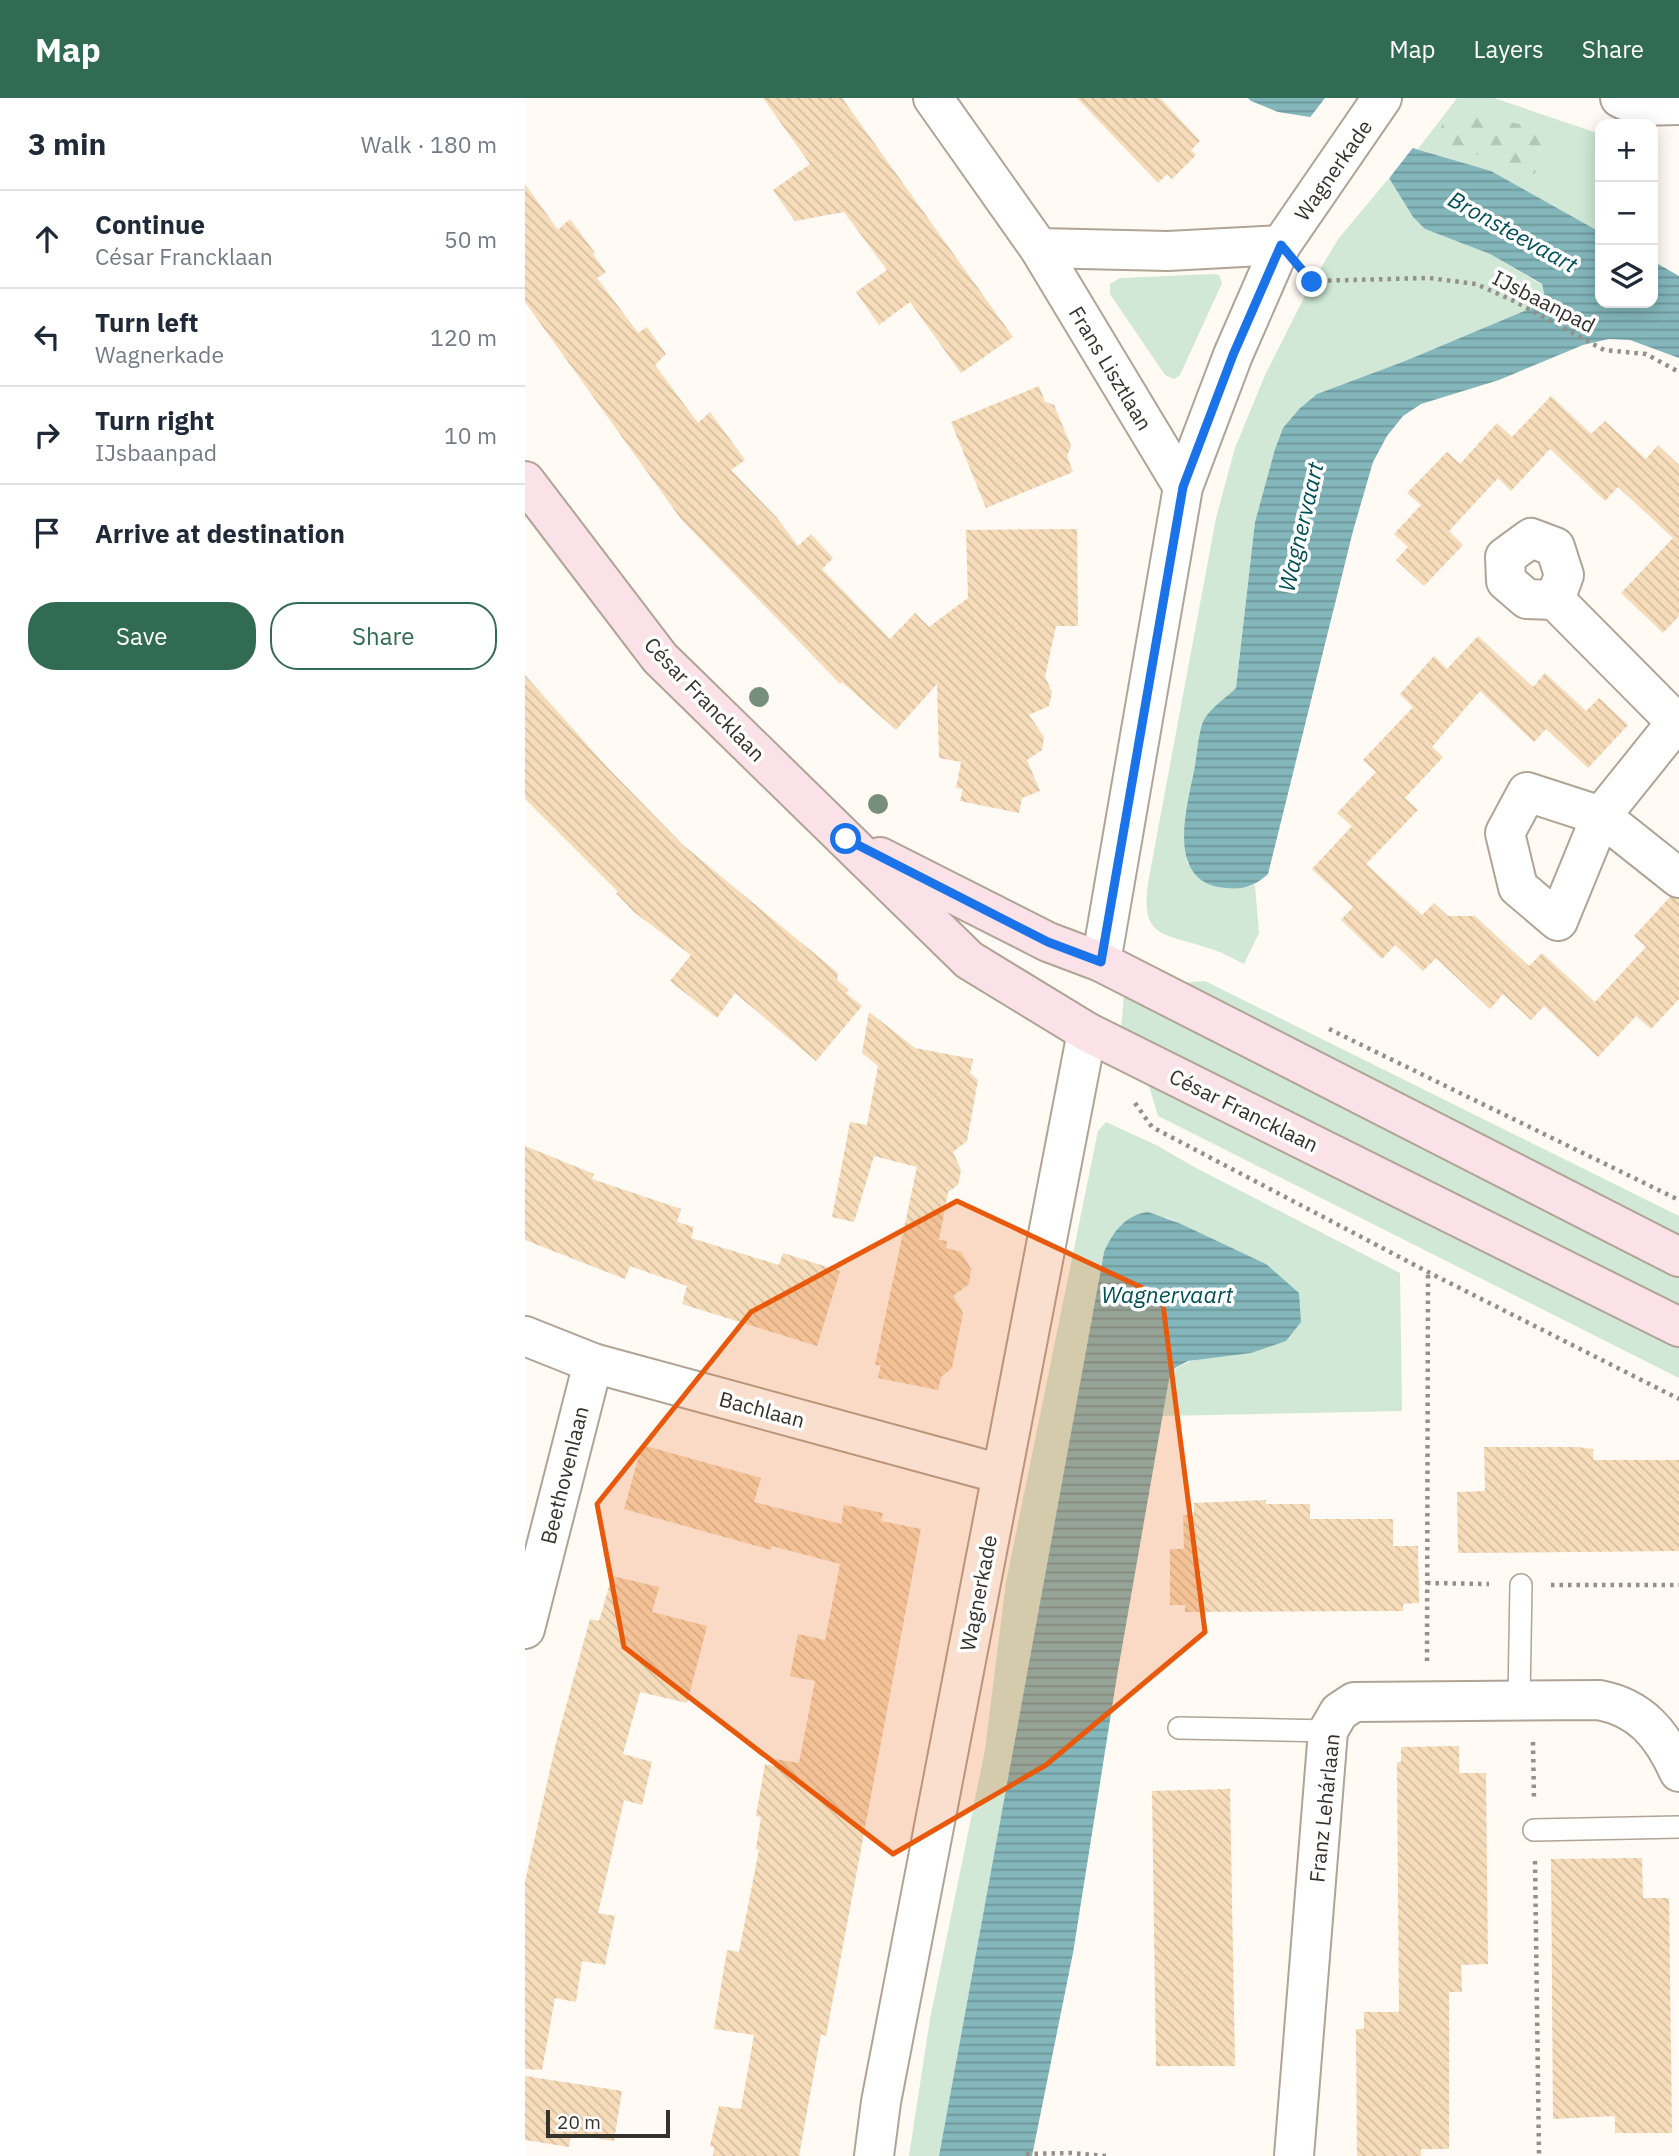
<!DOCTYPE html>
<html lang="en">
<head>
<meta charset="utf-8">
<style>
  body { margin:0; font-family:"IBM Plex Sans",sans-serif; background:#f2f2f3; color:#1f2937 }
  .controls { position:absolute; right:21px; top:21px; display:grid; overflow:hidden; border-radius:14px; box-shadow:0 4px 18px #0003 }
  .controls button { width:63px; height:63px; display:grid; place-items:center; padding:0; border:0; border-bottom:2px solid #e0e1e3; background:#fff; color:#1f2937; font:35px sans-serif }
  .scale { position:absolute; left:21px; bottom:18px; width:124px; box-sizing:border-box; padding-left:7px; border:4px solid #35312b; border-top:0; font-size:19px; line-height:24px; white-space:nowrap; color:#35312b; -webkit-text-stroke:5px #fff; paint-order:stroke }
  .stop { position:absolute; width:21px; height:21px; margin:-16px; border:5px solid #1a73e8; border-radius:50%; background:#fff }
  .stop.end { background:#1a73e8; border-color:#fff; box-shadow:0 2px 7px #0008 }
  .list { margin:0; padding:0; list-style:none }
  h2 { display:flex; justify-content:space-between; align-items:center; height:91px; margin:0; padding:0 28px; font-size:30px }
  h2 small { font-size:23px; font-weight:400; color:#747a83 }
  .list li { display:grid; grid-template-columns:46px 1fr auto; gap:21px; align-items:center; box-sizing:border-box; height:98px; padding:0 28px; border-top:2px solid #e0e1e3 }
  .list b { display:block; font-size:26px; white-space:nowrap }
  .list p { margin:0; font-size:23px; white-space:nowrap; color:#747a83 }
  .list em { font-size:23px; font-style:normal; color:#747a83 }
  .actions { display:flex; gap:14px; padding:21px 28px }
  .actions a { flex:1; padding:16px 0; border:2px solid #326b53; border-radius:28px; text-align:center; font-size:24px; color:#326b53 }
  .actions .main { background:#326b53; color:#fff }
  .icon { flex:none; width:38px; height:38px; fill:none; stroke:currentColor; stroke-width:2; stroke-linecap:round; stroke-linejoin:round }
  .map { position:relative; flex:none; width:1154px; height:2058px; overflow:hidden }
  header { display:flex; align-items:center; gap:42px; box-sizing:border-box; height:98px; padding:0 35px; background:#326b53; color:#fff }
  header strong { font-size:33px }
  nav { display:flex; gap:38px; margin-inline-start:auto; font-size:24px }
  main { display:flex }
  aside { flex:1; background:#fff }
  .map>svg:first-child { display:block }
</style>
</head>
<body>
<header>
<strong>Map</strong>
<nav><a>Map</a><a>Layers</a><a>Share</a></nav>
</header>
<main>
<aside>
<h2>3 min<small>Walk · 180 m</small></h2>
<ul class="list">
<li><svg class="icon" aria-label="ahead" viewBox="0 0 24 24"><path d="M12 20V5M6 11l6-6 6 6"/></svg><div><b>Continue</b><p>César Francklaan</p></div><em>50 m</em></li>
<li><svg class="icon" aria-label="left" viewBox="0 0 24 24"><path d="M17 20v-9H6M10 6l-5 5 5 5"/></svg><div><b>Turn left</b><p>Wagnerkade</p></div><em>120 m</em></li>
<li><svg class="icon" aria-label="right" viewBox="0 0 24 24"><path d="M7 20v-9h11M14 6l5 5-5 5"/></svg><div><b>Turn right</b><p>IJsbaanpad</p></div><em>10 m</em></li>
<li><svg class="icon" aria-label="arrive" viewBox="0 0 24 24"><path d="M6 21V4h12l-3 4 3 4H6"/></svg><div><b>Arrive at destination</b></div></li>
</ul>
<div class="actions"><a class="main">Save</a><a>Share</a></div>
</aside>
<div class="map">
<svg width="1154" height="2058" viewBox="0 0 1154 2058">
  <defs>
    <pattern id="forest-firs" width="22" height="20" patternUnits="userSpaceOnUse" patternTransform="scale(1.75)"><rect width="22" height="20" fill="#d0e8d5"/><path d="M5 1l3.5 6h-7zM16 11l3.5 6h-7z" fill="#b3c7b7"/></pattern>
    <pattern id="water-rules" width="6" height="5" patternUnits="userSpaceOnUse" patternTransform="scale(1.75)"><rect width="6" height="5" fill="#83b7bb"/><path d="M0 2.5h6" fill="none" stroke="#6c9598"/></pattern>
    <pattern id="building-back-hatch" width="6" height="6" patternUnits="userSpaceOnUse" patternTransform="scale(1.75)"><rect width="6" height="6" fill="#f7dcba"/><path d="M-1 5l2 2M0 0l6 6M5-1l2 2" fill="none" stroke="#d4bda0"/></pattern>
  </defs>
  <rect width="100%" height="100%" fill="#fffaf4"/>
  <!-- green -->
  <g fill="#d0e8d5">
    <polygon points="932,0 969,0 1075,36 1075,134 966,73 893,51"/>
    <path d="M864 80 888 119 900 131 965 156 1017 187 1021 204 880 263 792 296 774 311 758 330 750 351 730 424 711 590 679 621 662 765C683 792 698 794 730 787L734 835 719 866C707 860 695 853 683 850 640 835 615 842 623 785L691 420 710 350 740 277 787 184 814 140Z"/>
    <polygon points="687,176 694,177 697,185 655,277 649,281 640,277 585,196 585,186 595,180"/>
    <polygon points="680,883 1154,1118 1154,1141 640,886"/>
    <polygon points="599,896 1154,1174 1154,1209 596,932"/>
    <polygon points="623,985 1154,1247 1154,1280 633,1018"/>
    <path d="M581 1024 631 1047 671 1070 875 1175 877 1313 637 1318C639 1306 639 1291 644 1280 655 1256 704 1258 726 1255L741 1166 641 1119 579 1154 414 2058H384L405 1921 460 1652 481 1484 573 1033Z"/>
  </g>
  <!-- forest -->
  <polygon fill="url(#forest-firs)" points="924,12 1041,35 1009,76 910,42"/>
  <!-- water -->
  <g fill="url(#water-rules)">
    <path d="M723 0H827L888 50 966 73 1075 134V205H1128V163L1154 178V260L1105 242 1084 241 1058 247 974 282 896 306 878 318 862 338 848 364 828 433 743 776C730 788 718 792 700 790 638 784 663 706 670 668 672 656 674 629 680 620 687 609 702 599 711 590L730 424 750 351 758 330 774 311 792 296 880 263 1021 204 1017 186 965 156 900 131 888 119 864 80 785 19 753 14 726 3Z"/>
    <path d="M623 1114 654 1125 741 1166 774 1195 776 1224 761 1243 726 1255 663 1263 650 1270 644 1281 592 1578 548 1855 507 2058H414L579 1154C588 1134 600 1117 623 1114Z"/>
  </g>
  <!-- pier -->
  <polygon fill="#fffaf4" points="800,0 833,0 890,47 862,83 783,22"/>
  <!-- building -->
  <g fill="url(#building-back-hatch)">
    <polygon points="238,0 317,0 488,239 436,275 385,204 354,227 331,194 362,172 319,114 270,123 248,92 285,66"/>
    <polygon points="552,0 635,0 675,43 666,52 671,57 647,81 642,76 633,85"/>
    <polygon points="0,86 33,132 45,121 70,155 68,156 81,174 72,180 113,235 122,229 141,256 130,267 173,325 185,314 220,362 206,372 252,420 273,448 286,436 308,460 297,471 365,541 390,515 404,529 443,500 441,432 552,431 553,528 531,528 520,579 527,594 524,608 504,617 519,639 517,652 502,662 515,693 497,700 494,715 435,703 438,691 431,690 436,664 414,660 412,586 371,632 317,584 315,586 156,421 0,204"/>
    <polygon points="514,288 520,304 529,307 546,348 542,358 548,374 461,410 426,324"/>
    <polygon points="1026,298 1066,336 1080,323 1121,361 1133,347 1154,367 1154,518 1138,535 1096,495 1148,440 1093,389 1080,403 1025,351 986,393 973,380 924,433 938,447 899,488 871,462 883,449 869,436 896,407 882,395 922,354 935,366 972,325 987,339"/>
    <polygon points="953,538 1008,589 1020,575 1061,613 1074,600 1103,627 1063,670 1021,631 1009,644 955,593 907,649 918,659 880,700 893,712 841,766 897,817 909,805 923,818 950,818 1004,868 1017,855 1070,904 1121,849 1109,838 1145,799 1154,801 1154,901 1126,931 1111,918 1073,959 1019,908 1006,922 978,896 965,911 911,860 898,873 870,847 857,861 816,822 828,809 787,771 827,728 812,715 851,674 838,662 888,609 875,596 909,558 922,571"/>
    <polygon points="0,577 81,668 158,747 313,875 312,882 324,892 321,895 337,908 291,963 210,895 192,920 145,883 166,857 109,814 91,795 93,794 0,701"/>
    <polygon points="344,914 390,950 448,961 445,975 453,982 442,1043 428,1054 436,1072 433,1087 423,1094 414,1142 422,1143 421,1150 436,1154 446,1171 444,1186 428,1198 438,1215 427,1270 416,1279 413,1292 353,1280 356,1267 350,1267 392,1069 349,1058 329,1124 307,1119 325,1024 342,1027 353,968 337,955"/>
    <polygon points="0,1048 69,1076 67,1081 156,1111 152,1124 169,1129 166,1140 254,1167 258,1155 315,1173 292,1248 157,1206 162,1188 105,1168 100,1181 0,1142"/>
    <polygon points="117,1347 236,1380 229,1404 316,1426 319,1407 358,1415 356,1423 396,1431 301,1938 296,1936 274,2058 188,2058 189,2049 185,2048 194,2008 216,2011 229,1937 189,1931 202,1852 214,1854 234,1752 231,1751 236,1719 231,1718 240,1666 249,1668 250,1661 274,1665 290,1583 265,1578 273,1536 300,1542 315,1466 247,1448 246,1452 99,1411"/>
    <polygon points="959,1349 1052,1349 1068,1351 1068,1362 1154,1362 1154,1453 933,1455 932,1394 960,1393"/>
    <polygon points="741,1402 741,1406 785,1406 785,1421 868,1421 868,1448 893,1448 894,1505 878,1506 878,1513 660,1514 660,1507 645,1507 645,1451 659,1451 658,1417 669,1417 669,1405"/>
    <polygon points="87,1478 134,1489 127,1514 182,1528 162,1605 115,1594 98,1656 127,1664 117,1707 99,1702 73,1815 90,1818 80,1867 57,1863 51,1904 30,1900 17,1972 0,1971 0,1784 31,1645 65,1521 74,1523"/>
    <polygon points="934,1648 934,1675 961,1675 963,1866 936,1867 937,1894 924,1894 924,2051 896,2051 896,2058 832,2058 831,1931 839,1931 839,1914 874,1914 872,1664 876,1664 876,1649"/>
    <polygon points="705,1691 710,1968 631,1968 627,1693"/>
    <polygon points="1117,1760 1118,1800 1144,1800 1147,2035 1090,2035 1090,2018 1028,2021 1026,1761"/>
    <polygon points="0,1978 97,1993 89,2043 46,2036 44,2049 0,2042"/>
  </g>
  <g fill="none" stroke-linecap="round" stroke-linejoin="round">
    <!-- service casing -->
    <g stroke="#afa496" stroke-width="24">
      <g id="service">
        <polyline points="994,1601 996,1487"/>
        <polyline points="654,1630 803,1633"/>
        <polyline points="1009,1732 1154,1729"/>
      </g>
    </g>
    <!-- minor casing -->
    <g stroke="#afa496" stroke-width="42">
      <g id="minor">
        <polyline points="408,0 514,150 658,389"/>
        <polyline points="1095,0 1113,8 1154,7"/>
        <polyline points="514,150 643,153 756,147"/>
        <polyline points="1030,502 1039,477 1030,449 1006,440 980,459 981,483 1002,501 1030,502 1152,625"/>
        <polyline points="1154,621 1076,718 1002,694 980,735 993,789 1033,823 1076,718 1154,780"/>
        <polyline points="576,864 658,389 708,257 756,147 857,0"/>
        <polyline points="0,1238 68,1265 476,1376"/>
        <polyline points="0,1531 68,1265"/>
        <polyline points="349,2058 356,2004 562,934"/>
        <path d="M769 2058 803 1633 814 1614 829 1604 1074 1602C1116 1610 1137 1636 1154 1674"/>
      </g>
    </g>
    <!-- secondary casing -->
    <g stroke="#afa496" stroke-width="42">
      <g id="secondary">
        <polyline points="0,383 135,560 444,862 562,934 1154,1229"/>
        <polyline points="355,759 523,844 576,864 1154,1159"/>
      </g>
    </g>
    <!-- path -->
    <g stroke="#948f89" stroke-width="4.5" stroke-dasharray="3.5 5" stroke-linecap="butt">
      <polyline points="786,183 904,180 951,186 989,203 1079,252 1121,256 1154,274"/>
      <polyline points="804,931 1154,1102"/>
      <polyline points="610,1005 627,1029 903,1174 1154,1301"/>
      <polyline points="902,1485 964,1486"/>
      <polyline points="1026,1487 1154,1487"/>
      <polyline points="902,1563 903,1174"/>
      <polyline points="1008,1644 1009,1702"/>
      <polyline points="1010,1763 1014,2058"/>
      <polyline points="501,2056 546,2055 581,2058"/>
    </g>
    <!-- service -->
    <use href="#service" stroke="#fff" stroke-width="21"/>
    <!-- minor -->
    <use href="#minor" stroke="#fff" stroke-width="38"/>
    <!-- secondary -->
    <use href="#secondary" stroke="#fbe2e8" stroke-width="38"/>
  </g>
  <!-- trees -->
  <g fill="#788e7d">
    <circle cx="234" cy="599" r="10"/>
    <circle cx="353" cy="706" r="10"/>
  </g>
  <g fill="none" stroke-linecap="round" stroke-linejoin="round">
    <!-- route -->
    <polyline stroke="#1a73e8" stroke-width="9" points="321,741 523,844 576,864 658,389 708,257 756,147 787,184"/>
  </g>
  <!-- marked area -->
  <path fill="#e8590c" fill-opacity="0.2" stroke="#e8590c" stroke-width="5" stroke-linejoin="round" d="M432 1103 637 1199 680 1534 521 1667 368 1756 99 1549 72 1406 226 1214Z"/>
  <g text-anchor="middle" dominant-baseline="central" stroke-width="7" stroke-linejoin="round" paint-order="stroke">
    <!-- street labels -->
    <g font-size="21" fill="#35312b" stroke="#fff">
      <text transform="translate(808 72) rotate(-55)">Wagnerkade</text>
      <text transform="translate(1019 203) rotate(27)">IJsbaanpad</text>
      <text transform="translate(586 270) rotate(59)">Frans Lisztlaan</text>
      <text transform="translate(180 601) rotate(46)">César Francklaan</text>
      <text transform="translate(719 1012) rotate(26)">César Francklaan</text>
      <text transform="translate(237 1311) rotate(15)">Bachlaan</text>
      <text transform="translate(39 1377) rotate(-76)">Beethovenlaan</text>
      <text transform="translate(453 1495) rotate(-79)">Wagnerkade</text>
      <text transform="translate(799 1710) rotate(-84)">Franz Lehárlaan</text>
    </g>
    <!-- water labels -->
    <g font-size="23" font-style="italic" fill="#005055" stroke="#fff">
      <text transform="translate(988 133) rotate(29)">Bronsteevaart</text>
      <text transform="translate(775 429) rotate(-77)">Wagnervaart</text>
      <text x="642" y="1196">Wagnervaart</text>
    </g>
  </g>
</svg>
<div class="controls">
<button>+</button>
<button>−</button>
<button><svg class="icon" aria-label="layers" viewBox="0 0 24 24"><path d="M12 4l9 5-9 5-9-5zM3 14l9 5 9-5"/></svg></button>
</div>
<div class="scale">20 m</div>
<div class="stop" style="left:321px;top:741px"></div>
<div class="stop end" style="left:787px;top:184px"></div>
</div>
</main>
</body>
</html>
